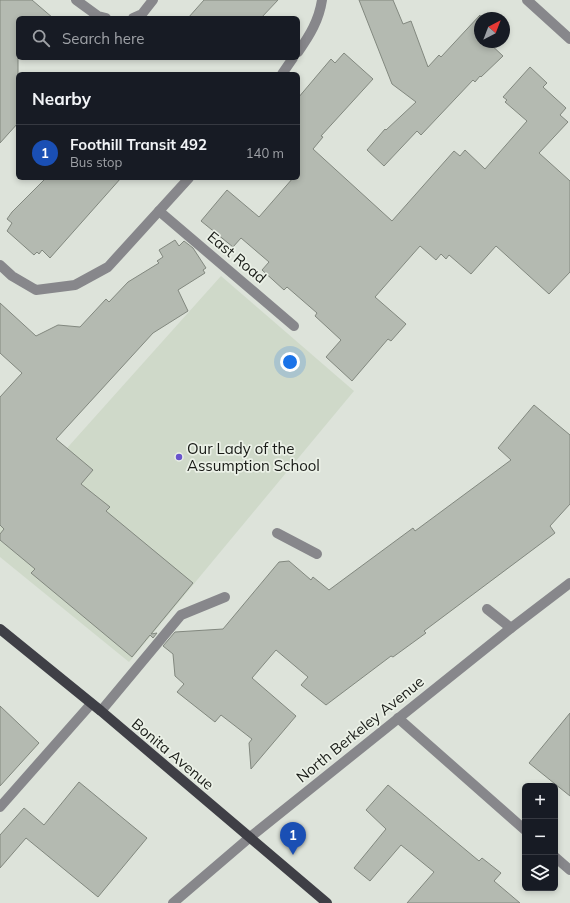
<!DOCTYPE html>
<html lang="en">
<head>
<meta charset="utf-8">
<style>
  body { margin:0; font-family:Mulish,sans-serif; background:#20242c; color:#f1f3f6 }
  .controls { position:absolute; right:12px; bottom:12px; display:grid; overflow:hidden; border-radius:6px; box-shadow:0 2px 6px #0003 }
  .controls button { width:36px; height:36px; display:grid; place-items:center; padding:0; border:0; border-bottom:1px solid #363941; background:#171b24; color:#f1f3f6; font:20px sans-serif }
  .compass { position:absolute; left:474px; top:12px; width:36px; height:36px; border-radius:50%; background:#171b24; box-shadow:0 2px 6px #0003; rotate:42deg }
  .you { position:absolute; left:290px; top:362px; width:14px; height:14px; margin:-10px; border:3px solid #fff; border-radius:50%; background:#1a73e8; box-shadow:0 0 0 6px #1a73e833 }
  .badge { display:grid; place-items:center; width:26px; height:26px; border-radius:50%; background:#0b8043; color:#fff; font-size:13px; font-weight:700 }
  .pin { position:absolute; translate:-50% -33px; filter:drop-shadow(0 1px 2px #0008) }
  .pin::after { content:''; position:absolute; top:21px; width:14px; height:12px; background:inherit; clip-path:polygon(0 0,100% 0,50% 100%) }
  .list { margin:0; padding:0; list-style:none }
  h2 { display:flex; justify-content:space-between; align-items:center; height:52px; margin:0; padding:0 16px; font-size:17px }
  h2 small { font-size:13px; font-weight:400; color:#9ea1a6 }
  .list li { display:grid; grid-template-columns:26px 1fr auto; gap:12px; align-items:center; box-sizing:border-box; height:56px; padding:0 16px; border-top:1px solid #363941 }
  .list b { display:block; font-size:15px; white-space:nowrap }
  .list p { margin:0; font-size:13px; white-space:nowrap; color:#9ea1a6 }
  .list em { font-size:13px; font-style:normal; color:#9ea1a6 }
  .icon { flex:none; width:22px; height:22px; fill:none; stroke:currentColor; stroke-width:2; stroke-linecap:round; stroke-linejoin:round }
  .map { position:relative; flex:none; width:570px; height:903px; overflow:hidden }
  .search { position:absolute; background:#171b24; box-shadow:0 2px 6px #0003; left:16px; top:16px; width:284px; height:44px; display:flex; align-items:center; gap:10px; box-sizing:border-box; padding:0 14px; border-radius:6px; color:#9ea1a6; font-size:15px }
  .panel { position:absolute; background:#171b24; box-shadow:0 2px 6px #0003; left:16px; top:72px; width:284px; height:108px; border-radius:6px }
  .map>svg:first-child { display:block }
</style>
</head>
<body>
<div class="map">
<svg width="570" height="903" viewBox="0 0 570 903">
  <rect width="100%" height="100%" fill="#dde3da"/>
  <!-- built -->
  <polygon fill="#cfd9c9" points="221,276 354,391 129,662 0,557 0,523"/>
  <!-- building -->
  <g fill="#b4bab1" stroke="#82887f">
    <polygon points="0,0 32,0 53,18 18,18 18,123 0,143"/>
    <polygon points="204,0 278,0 261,18 188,18"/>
    <polygon points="359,0 393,0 403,24 411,21 428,67 439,55 441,57 480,15 480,42 488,42 503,56 481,77 480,76 475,82 473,80 421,135 417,131 384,166 367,150 385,129 386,130 416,102 392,84"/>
    <polygon points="344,53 373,79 321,136 323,137 313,149 392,221 454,151 460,156 465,150 485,169 527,121 505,102 507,100 503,97 530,67 547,83 543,87 566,108 560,115 568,122 539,153 570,181 570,272 549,294 496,246 471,274 449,255 446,259 441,254 436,260 420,246 375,297 406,324 391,341 388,339 352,381 326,357 341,340 315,316 317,313 287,287 284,290 262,270 269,262 241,238 233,247 201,221 227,190 259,217 293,178 298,178 298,98 331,59 335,63"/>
    <polygon points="46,178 121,178 50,258 42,250 39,254 37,252 34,255 7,231 12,223 7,219 12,212"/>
    <polygon points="175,240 179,246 184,241 193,248 206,268 203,270 205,273 178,290 188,311 153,333 56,439 93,470 81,484 110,507 106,511 193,583 151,634 157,633 153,638 150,635 132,657 31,573 35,569 0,540 0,534 4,529 0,525 0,397 22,373 0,353 0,303 36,336 58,325 80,327 106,299 109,302 128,282 159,263 157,261 163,257 159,250"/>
    <polygon points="534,405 570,435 570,504 550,526 555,533 424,631 426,633 393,657 391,656 326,705 301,685 308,677 276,650 252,678 296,716 251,769 249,743 252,739 221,715 215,722 177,692 184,684 175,676 173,654 163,646 175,632 223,629 279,562 289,561 311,580 313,577 329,590 413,528 415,531 511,460 498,448"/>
    <polygon points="0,706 39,743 0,786"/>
    <polygon points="570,713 570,796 529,763"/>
    <polygon points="79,782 147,838 98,897 26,838 0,868 0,835 24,808 44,825"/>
    <polygon points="388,785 479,861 482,858 501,873 494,881 520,903 407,903 434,872 401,845 370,881 354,868 386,829 366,810"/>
  </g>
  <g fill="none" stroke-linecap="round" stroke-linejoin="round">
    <!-- minor -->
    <g stroke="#87878b" stroke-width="10">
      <polyline points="76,0 98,16 106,18"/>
      <polyline points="527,0 570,39"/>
      <polyline points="133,18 142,14 153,0"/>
      <path d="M298 52C310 35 319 20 322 0"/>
      <polyline points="282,74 293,58"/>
      <polyline points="159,211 294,326"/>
      <polyline points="0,265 12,276 36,290 75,285 108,267 189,178"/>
      <polyline points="277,533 317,554"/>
      <polyline points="487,609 511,628"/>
      <polyline points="101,711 181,615 225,597"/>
      <polyline points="398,718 525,830"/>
      <polyline points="0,807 91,704"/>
      <polyline points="555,857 570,870"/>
      <polyline points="173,903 249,838 511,628 570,583"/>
    </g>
    <!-- major -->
    <polyline stroke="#3f3f46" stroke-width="10" points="0,629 101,711 327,903"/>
  </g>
  <!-- markers -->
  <circle fill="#6954cd" stroke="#ebf1e7" stroke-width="1.5" cx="179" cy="457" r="4"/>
  <g text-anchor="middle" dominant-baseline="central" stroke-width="3.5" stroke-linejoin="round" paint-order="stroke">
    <!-- street labels -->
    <g font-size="15" fill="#191b17" stroke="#ebf1e7">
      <text transform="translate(237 257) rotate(40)">East Road</text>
      <text transform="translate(360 729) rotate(-39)">North Berkeley Avenue</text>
      <text transform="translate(173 754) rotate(40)">Bonita Avenue</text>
    </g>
    <!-- poi labels -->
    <g font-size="15" fill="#191b17" stroke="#ebf1e7" text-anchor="start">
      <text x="187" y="448">Our Lady of the<tspan x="187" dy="17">Assumption School</tspan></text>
    </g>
  </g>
</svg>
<div class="controls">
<button>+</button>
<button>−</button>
<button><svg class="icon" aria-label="layers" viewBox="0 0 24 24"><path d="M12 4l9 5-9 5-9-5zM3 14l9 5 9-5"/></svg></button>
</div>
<svg class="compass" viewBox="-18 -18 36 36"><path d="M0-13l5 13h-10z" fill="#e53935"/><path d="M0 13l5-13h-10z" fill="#9ea1a6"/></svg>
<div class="you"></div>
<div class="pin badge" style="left:293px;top:855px;background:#1a4fb4">1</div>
<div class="search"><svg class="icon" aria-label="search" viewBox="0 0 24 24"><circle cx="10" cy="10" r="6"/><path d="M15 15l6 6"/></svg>Search here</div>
<section class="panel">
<h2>Nearby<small></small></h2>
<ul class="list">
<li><span class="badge" style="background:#1a4fb4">1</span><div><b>Foothill Transit 492</b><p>Bus stop</p></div><em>140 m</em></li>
</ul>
</section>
</div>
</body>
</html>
